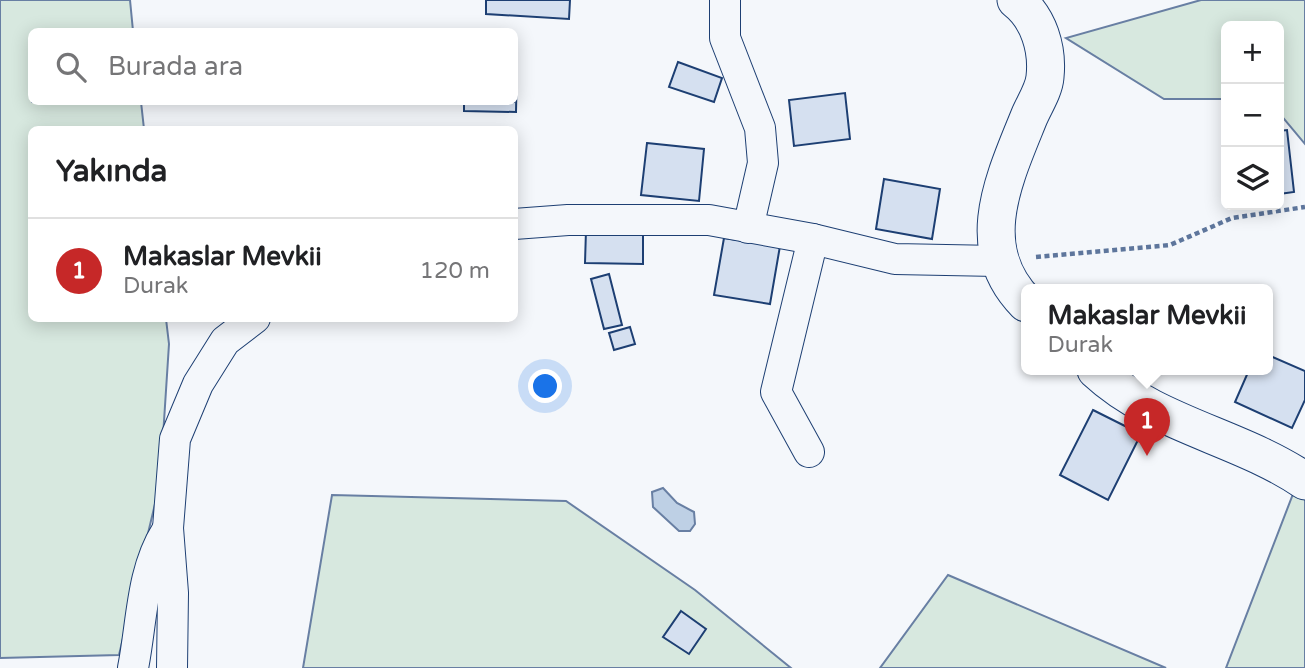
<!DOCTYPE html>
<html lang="tr">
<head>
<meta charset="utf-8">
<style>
  body { margin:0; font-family:"Varela Round",sans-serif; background:#f2f2f2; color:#202124 }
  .controls { position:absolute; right:21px; top:21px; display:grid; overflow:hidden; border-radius:10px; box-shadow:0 4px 18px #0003 }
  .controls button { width:63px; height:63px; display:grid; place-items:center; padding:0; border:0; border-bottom:2px solid #e0e0e0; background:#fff; color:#202124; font:35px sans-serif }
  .you { position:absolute; left:546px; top:387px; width:24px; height:24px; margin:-18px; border:5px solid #fff; border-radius:50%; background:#1a73e8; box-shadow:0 0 0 10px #1a73e833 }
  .badge { display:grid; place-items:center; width:46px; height:46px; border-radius:50%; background:#c62828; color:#fff; font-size:23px; font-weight:700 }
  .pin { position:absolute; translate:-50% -58px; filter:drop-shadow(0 2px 4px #0008) }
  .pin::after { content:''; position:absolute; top:37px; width:24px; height:21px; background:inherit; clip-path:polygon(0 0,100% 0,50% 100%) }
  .popup { position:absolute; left:1021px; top:284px; width:252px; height:91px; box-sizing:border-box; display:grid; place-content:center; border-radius:10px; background:#fff; filter:drop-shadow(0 2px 5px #0005); font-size:23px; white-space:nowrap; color:#757577 }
  .popup b { font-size:26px; color:#202124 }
  .popup::after { content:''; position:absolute; left:50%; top:100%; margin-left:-14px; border:14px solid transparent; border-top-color:#fff }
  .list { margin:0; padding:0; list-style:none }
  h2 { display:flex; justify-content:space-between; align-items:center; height:91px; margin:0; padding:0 28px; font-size:30px }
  h2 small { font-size:23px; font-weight:400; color:#757577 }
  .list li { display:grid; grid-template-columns:46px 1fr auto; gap:21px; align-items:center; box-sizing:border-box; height:105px; padding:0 28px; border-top:2px solid #e0e0e0 }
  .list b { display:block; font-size:26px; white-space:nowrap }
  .list p { margin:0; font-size:23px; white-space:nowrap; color:#757577 }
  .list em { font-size:23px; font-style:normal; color:#757577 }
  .icon { flex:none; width:38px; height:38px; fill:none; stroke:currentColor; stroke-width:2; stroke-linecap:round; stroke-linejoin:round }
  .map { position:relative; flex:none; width:1305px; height:668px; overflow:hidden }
  .search { position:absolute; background:#fff; box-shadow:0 4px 18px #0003; left:28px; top:28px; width:490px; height:77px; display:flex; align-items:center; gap:18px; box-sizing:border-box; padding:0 24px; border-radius:10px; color:#757577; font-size:26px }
  .panel { position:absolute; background:#fff; box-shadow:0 4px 18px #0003; left:28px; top:126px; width:490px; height:196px; border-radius:10px }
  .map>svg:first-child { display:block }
</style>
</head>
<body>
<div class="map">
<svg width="1305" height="668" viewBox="0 0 1305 668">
  <rect width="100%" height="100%" fill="#f4f7fb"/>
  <!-- green -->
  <g fill="#d7e8df" stroke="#687fa3" stroke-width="2">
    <polygon points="0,0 130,0 133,31 32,32 32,102 141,102 144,129 32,130 32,318 166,319 169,344 160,483 119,655 0,658"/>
    <polygon points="1201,0 1305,0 1305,144 1279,113 1279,26 1226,26 1226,99 1164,99 1066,38"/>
    <polygon points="1305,463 1305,668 1226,668 1303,468"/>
    <polygon points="332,495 566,501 695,590 791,668 303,668"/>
    <polygon points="948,575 1166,668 880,668"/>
  </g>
  <!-- water -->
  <polygon fill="#bed0e5" stroke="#687fa3" stroke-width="2" points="663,488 677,503 694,512 695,524 690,531 679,531 653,507 652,492"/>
  <!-- building -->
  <g fill="#d5e0f0" stroke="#1d3f73" stroke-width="2">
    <polygon points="486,0 570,0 569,19 486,14"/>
    <polygon points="514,60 517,60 516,112 464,111 464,102 514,102"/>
    <polygon points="678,62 722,78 714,102 669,87"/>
    <polygon points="845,93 850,139 794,146 789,100"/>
    <polygon points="1287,130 1294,192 1279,194 1279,131"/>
    <polygon points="647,143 704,149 699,201 641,195"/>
    <polygon points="884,179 940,189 932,239 876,229"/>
    <polygon points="586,230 643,231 643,264 585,263"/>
    <polygon points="724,238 780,246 770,304 714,295"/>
    <polygon points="609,274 622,325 604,329 591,279"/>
    <polygon points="630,327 635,344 614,350 609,333"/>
    <polygon points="1268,355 1305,371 1305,400 1292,428 1235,402 1249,370 1268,370"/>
    <polygon points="1093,410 1141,434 1108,500 1060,475"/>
    <polygon points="681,611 706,629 689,654 663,637"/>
  </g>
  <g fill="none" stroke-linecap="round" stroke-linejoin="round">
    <!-- minor casing -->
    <g stroke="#1d3f73" stroke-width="32">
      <g id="minor">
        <polyline points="725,0 725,38 760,128 763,163 748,228"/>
        <polyline points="514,224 568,220 709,220 813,239 895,259 997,261"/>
        <polyline points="809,452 776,392 813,239"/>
        <path d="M133 668C142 623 141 572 166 532"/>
        <polyline points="172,668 173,593 168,528 175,439 198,384 225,341 255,318"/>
      </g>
    </g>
    <!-- tertiary casing -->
    <g stroke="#1d3f73" stroke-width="39">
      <g id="tertiary">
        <path d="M1016 0C1039 18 1048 49 1045 77 1044 90 1034 105 1029 117 1004 179 971 247 1026 303"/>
        <path d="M1096 370C1155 425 1239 436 1305 481"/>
      </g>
    </g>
    <!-- path -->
    <polyline stroke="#5e769c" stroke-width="4.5" stroke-dasharray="5 3.5" stroke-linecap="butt" points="1036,257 1170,245 1232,218 1305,207"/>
    <!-- minor -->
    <use href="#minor" stroke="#f4f7fb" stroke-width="30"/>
    <!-- tertiary -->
    <use href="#tertiary" stroke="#f4f7fb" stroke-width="37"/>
  </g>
</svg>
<div class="controls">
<button>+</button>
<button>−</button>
<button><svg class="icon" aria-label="layers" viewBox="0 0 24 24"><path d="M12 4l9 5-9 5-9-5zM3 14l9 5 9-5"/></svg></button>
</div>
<div class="you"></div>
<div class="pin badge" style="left:1147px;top:456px">1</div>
<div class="popup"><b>Makaslar Mevkii</b>Durak</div>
<div class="search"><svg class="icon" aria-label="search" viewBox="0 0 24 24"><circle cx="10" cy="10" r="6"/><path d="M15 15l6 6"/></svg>Burada ara</div>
<section class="panel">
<h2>Yakında<small></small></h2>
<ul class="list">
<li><span class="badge">1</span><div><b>Makaslar Mevkii</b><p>Durak</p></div><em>120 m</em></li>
</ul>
</section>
</div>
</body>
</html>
